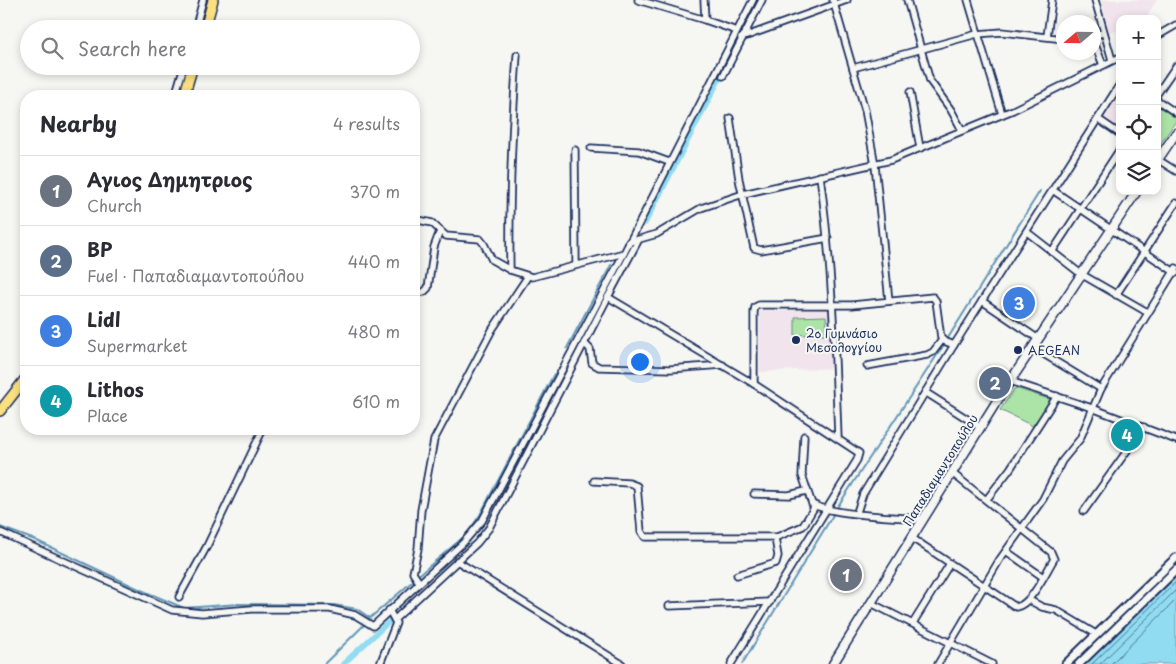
<!DOCTYPE html>
<html lang="en">
<head>
<meta charset="utf-8">
<style>
  body { margin:0; font-family:"Playpen Sans",sans-serif; background:#f2f2f3; color:#2b2b33 }
  .controls { position:absolute; right:15px; top:15px; display:grid; overflow:hidden; border-radius:10px; box-shadow:0 2px 8px #0003 }
  .controls button { width:45px; height:45px; display:grid; place-items:center; padding:0; border:0; border-bottom:1px solid #e1e1e2; background:#fff; color:#2b2b33; font:25px sans-serif }
  .compass { position:absolute; left:1056px; top:15px; width:45px; height:45px; border-radius:50%; background:#fff; box-shadow:0 2px 8px #0003; rotate:250deg }
  .you { position:absolute; left:639px; top:361px; width:18px; height:18px; margin:-12px; border:4px solid #fff; border-radius:50%; background:#1a73e8; box-shadow:0 0 0 8px #1a73e833 }
  .badge { display:grid; place-items:center; width:32px; height:32px; border-radius:50%; background:#1b2f5e; color:#fff; font-size:16px; font-weight:700 }
  .pin { position:absolute; translate:-50% -50%; border:2px solid #fff; box-shadow:0 1px 5px #0006 }
  .list { margin:0; padding:0; list-style:none }
  h2 { display:flex; justify-content:space-between; align-items:center; height:65px; margin:0; padding:0 20px; font-size:21px }
  h2 small { font-size:16px; font-weight:400; color:#7c7c81 }
  .list li { display:grid; grid-template-columns:32px 1fr auto; gap:15px; align-items:center; box-sizing:border-box; height:70px; padding:0 20px; border-top:1px solid #e1e1e2 }
  .list b { display:block; font-size:19px; white-space:nowrap }
  .list p { margin:0; font-size:16px; white-space:nowrap; color:#7c7c81 }
  .list em { font-size:16px; font-style:normal; color:#7c7c81 }
  .icon { flex:none; width:28px; height:28px; fill:none; stroke:currentColor; stroke-width:2; stroke-linecap:round; stroke-linejoin:round }
  .map { position:relative; flex:none; width:1176px; height:664px; overflow:hidden }
  .search { position:absolute; background:#fff; box-shadow:0 2px 8px #0003; left:20px; top:20px; width:400px; height:55px; display:flex; align-items:center; gap:12px; box-sizing:border-box; padding:0 18px; border-radius:28px; color:#7c7c81; font-size:19px }
  .panel { position:absolute; background:#fff; box-shadow:0 2px 8px #0003; left:20px; top:90px; width:400px; height:345px; border-radius:20px }
  .map>svg:first-child { display:block }
</style>
</head>
<body>
<div class="map">
<svg width="1176" height="664" viewBox="0 0 1176 664">
  <rect width="100%" height="100%" fill="#f6f6f2"/>
  <filter id="ink" filterUnits="userSpaceOnUse"><feTurbulence type="fractalNoise" baseFrequency=".02" numOctaves="2"/><feDisplacementMap in="SourceGraphic" scale="10" xChannelSelector="R" yChannelSelector="G"/><feConvolveMatrix kernelMatrix="1 2 1 2 8 2 1 2 1" color-interpolation-filters="sRGB"/></filter>
  <g filter="url(#ink)">
    <!-- built -->
    <g fill="#f2e4ec">
      <polygon points="1101,0 1156,0 1156,1 1145,19 1120,19 1120,30 1109,32"/>
      <polygon points="1120,91 1120,129 1102,118"/>
      <polygon points="831,309 834,368 760,372 760,311"/>
    </g>
    <!-- green -->
    <g fill="#ace4a7" stroke="#648a82">
      <polygon points="1157,105 1176,118 1176,121 1157,149"/>
      <polygon points="826,316 827,334 795,335 795,317"/>
      <polygon points="1015,388 1055,401 1037,428 1000,410"/>
    </g>
    <!-- water -->
    <polygon fill="#91dcf1" stroke="#6297b6" points="1176,575 1176,664 1085,664"/>
    <g fill="none" stroke-linecap="round" stroke-linejoin="round">
      <!-- shore -->
      <g stroke="#4a7499" stroke-width="1">
        <polyline points="1092,664 1176,582"/>
        <polyline points="1100,664 1176,590"/>
        <polyline points="1111,664 1176,600"/>
      </g>
      <!-- stream -->
      <g stroke="#6297b6" stroke-width="2">
        <polyline points="948,338 1040,191"/>
        <polyline points="567,348 611,265"/>
        <polyline points="838,506 943,346"/>
        <polyline points="0,527 35,540 141,590 184,608 239,604 334,605 357,609 370,618 413,581"/>
        <polyline points="420,574 466,535 480,515 554,374"/>
        <polyline points="324,664 364,625"/>
        <polyline points="742,664 833,515"/>
      </g>
      <!-- canal -->
      <g stroke="#91dcf1" stroke-width="5.5">
        <polyline points="645,223 723,72"/>
        <polyline points="343,664 392,619"/>
      </g>
      <!-- minor casing -->
      <g stroke="#1b2f5e" stroke-width="9">
        <g id="minor">
          <polyline points="638,0 705,20 704,0"/>
          <polyline points="833,0 865,110 875,165 889,301"/>
          <polyline points="907,0 930,81 951,110 962,130"/>
          <polyline points="968,0 1002,114"/>
          <polyline points="1095,0 1112,60"/>
          <polyline points="705,20 737,31"/>
          <polyline points="195,29 203,0"/>
          <polyline points="1094,35 1103,33"/>
          <polyline points="1047,36 1052,0"/>
          <polyline points="1157,36 1176,25"/>
          <polyline points="741,38 847,0"/>
          <polyline points="1094,42 1103,65"/>
          <polyline points="853,68 977,34 1002,32 1064,39"/>
          <polyline points="723,76 762,0"/>
          <polyline points="910,92 920,148"/>
          <polyline points="1157,94 1176,66"/>
          <polyline points="175,96 184,66"/>
          <polyline points="1157,100 1176,113"/>
          <polyline points="730,118 739,179 754,248 761,250 828,238"/>
          <polyline points="1098,119 1120,134"/>
          <polyline points="591,148 639,151 669,162"/>
          <polyline points="575,150 576,264"/>
          <polyline points="1157,159 1176,171"/>
          <path d="M820 176C832 263 835 350 838 438"/>
          <polyline points="1054,191 1176,273"/>
          <polyline points="414,219 432,223 446,236 480,239 484,244 492,260 510,270 532,277 624,253 753,0"/>
          <polyline points="1027,232 1081,274 1147,312"/>
          <polyline points="638,241 608,297 754,384 859,453 857,460 731,664"/>
          <polyline points="629,242 657,234 701,208 743,194 891,160 1013,110 1120,57"/>
          <polyline points="1052,252 1120,149"/>
          <path d="M510 270C509 198 512 126 517 55"/>
          <polyline points="414,293 424,292 428,288 434,247 440,231"/>
          <polyline points="1116,295 1176,203"/>
          <polyline points="982,301 1037,338"/>
          <polyline points="584,343 590,349 592,363 599,367 670,369 723,365"/>
          <polyline points="1032,347 1101,389"/>
          <polyline points="867,366 927,355 933,352 942,340"/>
          <polyline points="1010,381 1092,408 1176,440"/>
          <polyline points="754,384 754,312 755,307 759,305 852,305 933,297 936,301 941,338 944,341 954,345"/>
          <polyline points="925,392 980,427"/>
          <path d="M804 436 802 475 812 504C832 515 897 517 923 519"/>
          <polyline points="594,481 629,483 637,486 641,531 645,537 777,537 803,526 815,506"/>
          <polyline points="754,494 789,495 806,491"/>
          <polyline points="987,499 1010,469 1057,396"/>
          <polyline points="1084,511 1144,427"/>
          <polyline points="857,512 863,494 954,345 1120,84"/>
          <polyline points="0,532 172,610 202,613 252,609 330,609 355,615 373,626 463,543 482,521 624,253"/>
          <path d="M912 538 1016 607C1031 605 1046 572 1054 559L1051 552 952 473"/>
          <polyline points="1006,551 1043,577"/>
          <polyline points="457,561 622,664"/>
          <polyline points="737,575 776,563 778,556 775,538"/>
          <polyline points="419,582 413,573 418,549 421,510 434,440 492,330 528,276"/>
          <polyline points="179,597 207,546 263,429"/>
          <polyline points="1029,600 1042,607 1056,610 1096,634"/>
          <polyline points="871,603 992,664"/>
          <polyline points="669,606 770,602"/>
          <polyline points="395,619 477,543 489,528 608,297"/>
          <polyline points="913,623 949,565"/>
          <polyline points="380,664 396,623 389,610"/>
          <polyline points="938,664 1000,559 1043,499 1062,461 1080,439 1101,389 1176,268"/>
        </g>
      </g>
      <!-- tertiary casing -->
      <g stroke="#1b2f5e" stroke-width="11">
        <g id="tertiary">
          <polyline points="1066,664 1176,558"/>
          <polyline points="1079,664 1176,570"/>
        </g>
      </g>
      <!-- secondary casing -->
      <g stroke="#1b2f5e" stroke-width="11">
        <g id="secondary">
          <polyline points="1157,161 1176,133"/>
          <polyline points="833,664 995,404 1137,191"/>
        </g>
      </g>
      <!-- primary casing -->
      <g stroke="#1b2f5e" stroke-width="12">
        <g id="primary">
          <polyline points="205,29 213,0"/>
          <polyline points="184,96 193,66"/>
          <polyline points="0,411 26,378"/>
        </g>
      </g>
      <!-- minor -->
      <use href="#minor" stroke="#f6f6f2" stroke-width="5.5"/>
      <!-- tertiary -->
      <use href="#tertiary" stroke="#f6f6f2" stroke-width="7"/>
      <!-- secondary -->
      <use href="#secondary" stroke="#f6f6f2" stroke-width="8"/>
      <!-- primary -->
      <use href="#primary" stroke="#fce080" stroke-width="9"/>
    </g>
  </g>
  <!-- markers -->
  <g fill="#1b2f5e" stroke="#f6f6f2" stroke-width="2">
    <circle cx="796" cy="340" r="5"/>
    <circle cx="1018" cy="350" r="5"/>
  </g>
  <g text-anchor="middle" dominant-baseline="central" stroke-width="4" stroke-linejoin="round" paint-order="stroke">
    <!-- poi labels -->
    <g font-size="12" fill="#1b2f5e" stroke="#f6f6f2" text-anchor="start">
      <text x="806" y="333">2ο Γυμνάσιο<tspan x="806" dy="14">Μεσολογγίου</tspan></text>
      <text x="1028" y="350">AEGEAN</text>
    </g>
    <!-- street labels -->
    <g font-size="12" fill="#1b2f5e" stroke="#f6f6f2">
      <text transform="translate(940 470) rotate(-58)">Παπαδιαμαντοπούλου</text>
    </g>
  </g>
</svg>
<div class="controls">
<button>+</button>
<button>−</button>
<button><svg class="icon" aria-label="locate" viewBox="0 0 24 24"><circle cx="12" cy="12" r="6"/><path d="M12 2v4M12 18v4M2 12h4M18 12h4"/></svg></button>
<button><svg class="icon" aria-label="layers" viewBox="0 0 24 24"><path d="M12 4l9 5-9 5-9-5zM3 14l9 5 9-5"/></svg></button>
</div>
<svg class="compass" viewBox="-18 -18 36 36"><path d="M0-13l5 13h-10z" fill="#e53935"/><path d="M0 13l5-13h-10z" fill="#7c7c81"/></svg>
<div class="you"></div>
<div class="pin badge" style="left:846px;top:575px;background:#6b7280">1</div>
<div class="pin badge" style="left:995px;top:383px;background:#5c6f8a">2</div>
<div class="pin badge" style="left:1019px;top:303px;background:#3f7fe0">3</div>
<div class="pin badge" style="left:1127px;top:435px;background:#0f9aa8">4</div>
<div class="search"><svg class="icon" aria-label="search" viewBox="0 0 24 24"><circle cx="10" cy="10" r="6"/><path d="M15 15l6 6"/></svg>Search here</div>
<section class="panel">
<h2>Nearby<small>4 results</small></h2>
<ul class="list">
<li><span class="badge" style="background:#6b7280">1</span><div><b>Αγιος Δημητριος</b><p>Church</p></div><em>370 m</em></li>
<li><span class="badge" style="background:#5c6f8a">2</span><div><b>BP</b><p>Fuel · Παπαδιαμαντοπούλου</p></div><em>440 m</em></li>
<li><span class="badge" style="background:#3f7fe0">3</span><div><b>Lidl</b><p>Supermarket</p></div><em>480 m</em></li>
<li><span class="badge" style="background:#0f9aa8">4</span><div><b>Lithos</b><p>Place</p></div><em>610 m</em></li>
</ul>
</section>
</div>
</body>
</html>
